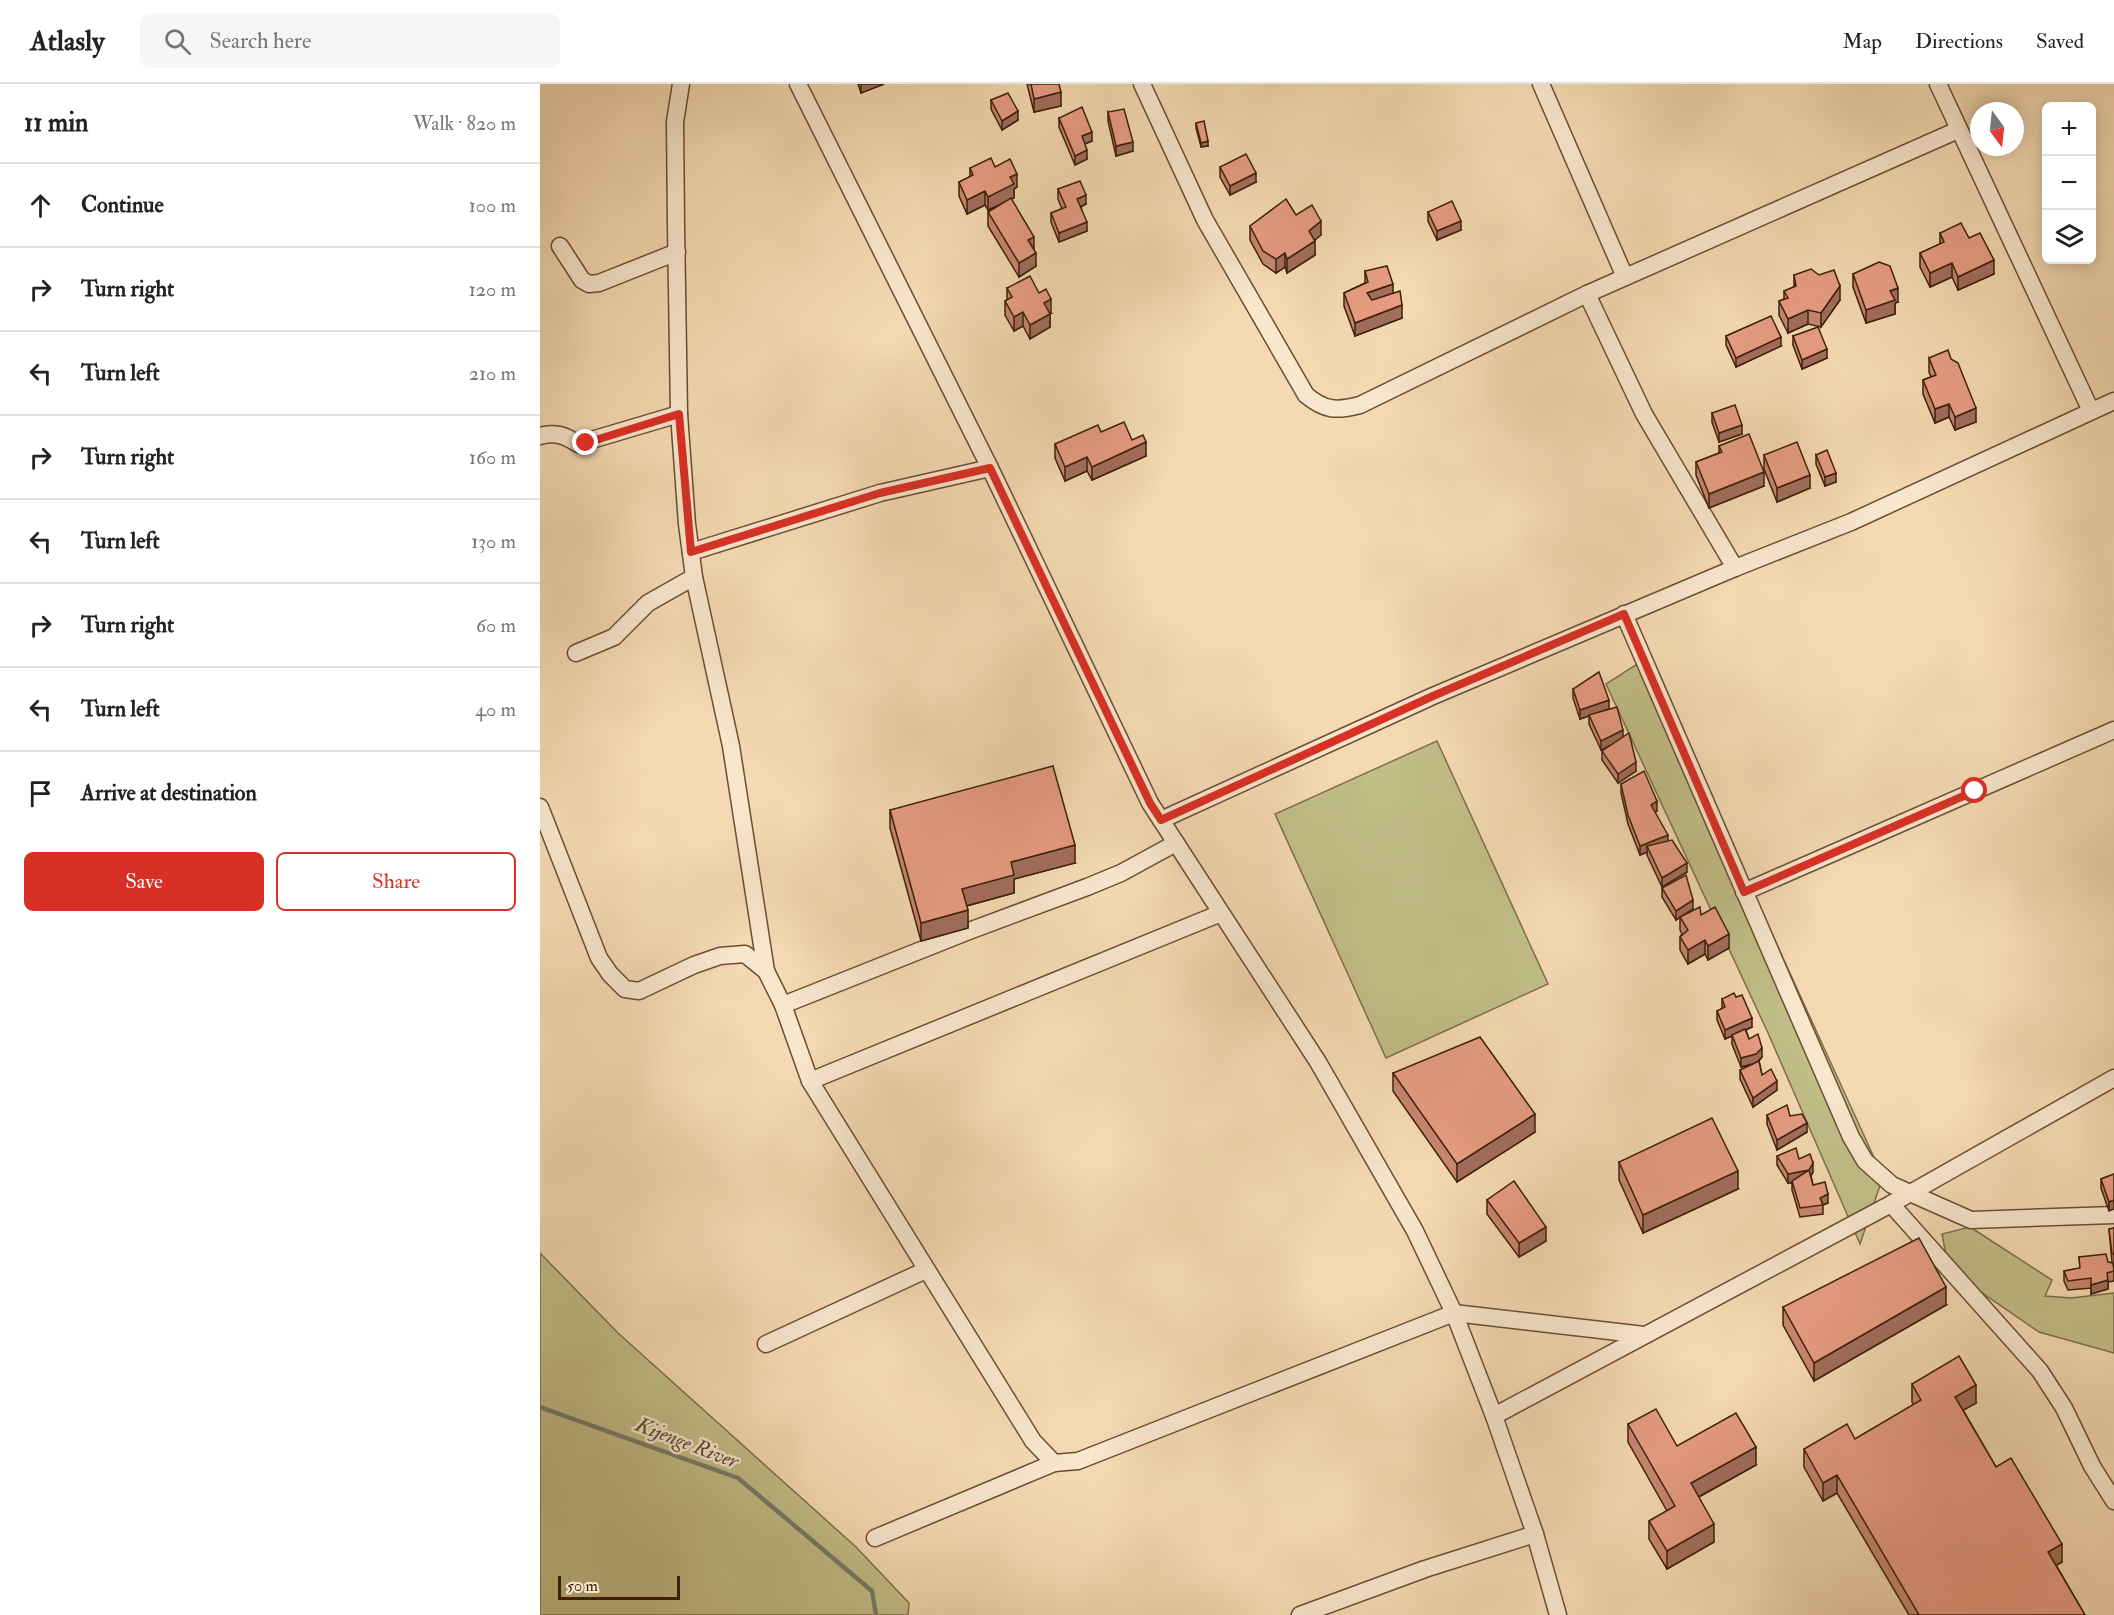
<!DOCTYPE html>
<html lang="en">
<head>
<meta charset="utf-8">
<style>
  body { margin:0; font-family:"IM FELL Double Pica",serif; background:#f6f6f6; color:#222 }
  .controls { position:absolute; right:18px; top:18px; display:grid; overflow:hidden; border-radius:9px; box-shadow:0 3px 15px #0003 }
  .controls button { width:54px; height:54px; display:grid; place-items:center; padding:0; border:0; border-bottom:2px solid #e0e0e0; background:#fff; color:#222; font:30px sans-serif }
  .compass { position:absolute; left:1430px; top:18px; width:54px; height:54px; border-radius:50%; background:#fff; box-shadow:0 3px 15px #0003; rotate:165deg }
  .scale { position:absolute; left:18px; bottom:15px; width:122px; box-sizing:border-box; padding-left:6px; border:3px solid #3d2007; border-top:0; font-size:16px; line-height:21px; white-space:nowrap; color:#3d2007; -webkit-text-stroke:4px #f8e6cd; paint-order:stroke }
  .stop { position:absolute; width:18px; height:18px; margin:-14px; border:4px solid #d93025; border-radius:50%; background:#fff }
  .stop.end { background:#d93025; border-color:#fff; box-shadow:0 2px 6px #0008 }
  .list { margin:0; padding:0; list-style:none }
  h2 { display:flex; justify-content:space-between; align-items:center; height:78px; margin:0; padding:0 24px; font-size:26px }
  h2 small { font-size:20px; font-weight:400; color:#767676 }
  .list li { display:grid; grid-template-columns:39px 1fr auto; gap:18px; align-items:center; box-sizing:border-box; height:84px; padding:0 24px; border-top:2px solid #e0e0e0 }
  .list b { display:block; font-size:22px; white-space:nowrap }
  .list em { font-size:20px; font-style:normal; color:#767676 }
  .actions { display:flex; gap:12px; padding:18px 24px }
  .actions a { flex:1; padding:14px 0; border:2px solid #d93025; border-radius:9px; text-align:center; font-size:21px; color:#d93025 }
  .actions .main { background:#d93025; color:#fff }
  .icon { flex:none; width:33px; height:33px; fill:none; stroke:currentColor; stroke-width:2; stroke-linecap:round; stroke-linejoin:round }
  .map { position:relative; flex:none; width:1574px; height:1531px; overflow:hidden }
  header { display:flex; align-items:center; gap:36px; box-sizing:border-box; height:84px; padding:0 30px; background:#fff; border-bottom:2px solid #e0e0e0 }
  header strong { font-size:28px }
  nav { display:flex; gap:33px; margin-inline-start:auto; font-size:21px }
  .search { width:420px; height:54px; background:#f6f6f6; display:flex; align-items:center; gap:15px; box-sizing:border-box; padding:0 21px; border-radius:9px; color:#767676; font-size:22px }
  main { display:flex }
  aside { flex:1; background:#fff }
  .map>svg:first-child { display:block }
</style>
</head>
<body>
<header>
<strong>Atlasly</strong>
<div class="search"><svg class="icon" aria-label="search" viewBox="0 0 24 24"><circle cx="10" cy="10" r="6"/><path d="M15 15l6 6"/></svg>Search here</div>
<nav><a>Map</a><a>Directions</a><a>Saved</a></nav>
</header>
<main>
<aside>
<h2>11 min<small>Walk · 820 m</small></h2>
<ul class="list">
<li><svg class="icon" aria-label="ahead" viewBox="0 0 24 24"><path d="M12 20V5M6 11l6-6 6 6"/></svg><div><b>Continue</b></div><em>100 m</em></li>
<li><svg class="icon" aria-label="right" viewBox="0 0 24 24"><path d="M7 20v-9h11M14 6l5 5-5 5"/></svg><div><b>Turn right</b></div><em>120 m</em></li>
<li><svg class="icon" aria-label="left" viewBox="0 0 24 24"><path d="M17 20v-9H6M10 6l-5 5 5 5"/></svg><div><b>Turn left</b></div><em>210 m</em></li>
<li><svg class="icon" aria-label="right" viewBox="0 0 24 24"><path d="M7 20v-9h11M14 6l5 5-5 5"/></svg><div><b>Turn right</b></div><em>160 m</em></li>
<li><svg class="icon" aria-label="left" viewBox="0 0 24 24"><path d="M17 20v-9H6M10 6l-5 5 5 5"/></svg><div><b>Turn left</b></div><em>130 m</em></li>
<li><svg class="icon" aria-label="right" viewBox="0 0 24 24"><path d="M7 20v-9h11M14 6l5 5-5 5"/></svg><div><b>Turn right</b></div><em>60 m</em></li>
<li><svg class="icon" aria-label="left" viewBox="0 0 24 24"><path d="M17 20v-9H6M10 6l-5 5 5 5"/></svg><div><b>Turn left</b></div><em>40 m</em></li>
<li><svg class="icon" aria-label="arrive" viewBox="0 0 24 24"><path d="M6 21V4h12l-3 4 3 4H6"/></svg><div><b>Arrive at destination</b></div></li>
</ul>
<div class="actions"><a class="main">Save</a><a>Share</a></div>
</aside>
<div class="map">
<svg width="1574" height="1531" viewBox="0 0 1574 1531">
  <rect width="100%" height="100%" fill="#f4d9b2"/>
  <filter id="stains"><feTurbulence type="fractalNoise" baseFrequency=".00333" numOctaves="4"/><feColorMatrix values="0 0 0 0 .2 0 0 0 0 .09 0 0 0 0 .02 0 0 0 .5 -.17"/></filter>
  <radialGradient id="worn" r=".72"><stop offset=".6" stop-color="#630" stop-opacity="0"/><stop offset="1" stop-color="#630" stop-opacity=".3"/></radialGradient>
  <!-- green -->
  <g fill="#c1be88" stroke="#7f6f48" stroke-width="1.5">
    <polygon points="1111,571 1232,850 1343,1093 1320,1160 1228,949 1066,600"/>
    <polygon points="897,657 1008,900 846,974 735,730"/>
    <polygon points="1430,1143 1512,1196 1505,1212 1531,1214 1574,1209 1574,1269 1499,1248 1409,1186 1402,1150"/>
    <polygon points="0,1169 78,1249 316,1463 369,1519 368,1531 0,1531"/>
  </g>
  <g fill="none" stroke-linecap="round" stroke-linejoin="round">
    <!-- stream -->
    <polyline stroke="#767c69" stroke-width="4.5" points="0,1323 198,1394 332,1507 336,1531"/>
    <!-- minor casing -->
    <g stroke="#6b4e32" stroke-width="19">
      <g id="minor">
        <polyline points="141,0 135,38 136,142 139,330 147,440 154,493 191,662 226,887"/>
        <polyline points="258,0 450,384 610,719 778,978 875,1147 914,1229 954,1332 995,1450 1018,1531"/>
        <path d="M602 0 665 136 766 311C785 327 797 327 820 321L1047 210 1418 46"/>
        <polyline points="1001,0 1085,193"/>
        <polyline points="1398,0 1551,327"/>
        <polyline points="20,162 42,196 49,200 59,199 137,168"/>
        <polyline points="1047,210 1104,330 1195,484"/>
        <path d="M0 352C15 348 25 351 38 360L139 330"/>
        <polyline points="151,468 340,409 450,384"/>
        <polyline points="1084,530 1311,1053 1325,1077 1352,1101 1431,1136 1574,1131"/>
        <polyline points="36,569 74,553 108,519 154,493"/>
        <polyline points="0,723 59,874 70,890 85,905 99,907 154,881 180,872 205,870 226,887 243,921 270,997 493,1357 514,1379 538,1377 914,1229 1104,1251"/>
        <polyline points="621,736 893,612 1195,484 1311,438 1574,317"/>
        <polyline points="1204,808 1574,646"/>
        <polyline points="243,921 429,847 547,803 581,789 636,759"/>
        <polyline points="270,997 681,829"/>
        <polyline points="1351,1120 1500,1287 1524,1324 1552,1382 1574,1417"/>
        <polyline points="226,1260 386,1186"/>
        <polyline points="954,1332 1351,1120 1574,994"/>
        <polyline points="335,1454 514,1379"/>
        <polyline points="760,1531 885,1485 995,1450"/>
      </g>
    </g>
    <!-- minor -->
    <use href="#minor" stroke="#f8e6cd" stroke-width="16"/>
  </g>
  <!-- wall -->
  <g fill="#c78671" stroke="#3d2007" stroke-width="1.5">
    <polygon points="318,0 344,0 321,9"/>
    <polygon points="487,0 519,0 521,22 494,28"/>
    <polygon points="451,16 478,36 462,46 451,25"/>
    <polygon points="568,28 593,67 576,72 568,37"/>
    <polygon points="519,34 552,57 545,60 547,75 535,81 519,43"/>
    <polygon points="656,39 668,62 661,63 656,44"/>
    <polygon points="455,83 477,103 474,105 474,114 471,115 494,165 496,182 479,193 448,142 448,128 466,117 448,126 445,121 427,130 419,112 419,98 430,93 430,84"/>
    <polygon points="680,83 716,98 690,111 680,93"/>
    <polygon points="518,105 546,120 541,123 547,147 519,158 511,138 511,129 522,125 518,115"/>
    <polygon points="888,128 921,146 897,156 888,137"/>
    <polygon points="756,131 781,151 774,156 775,171 747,189 745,183 736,189 723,180 710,156 710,142"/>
    <polygon points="1400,149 1429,154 1454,190 1418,206 1412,193 1390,203 1380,183 1380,169 1400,160"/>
    <polygon points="825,187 853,209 862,234 815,252 804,222 804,209 825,199"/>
    <polygon points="1313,190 1358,218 1355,219 1355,230 1326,239 1313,203"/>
    <polygon points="1254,191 1300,216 1281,243 1268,240 1248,249 1239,231 1239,217 1244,215 1244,207 1254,203"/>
    <polygon points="467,204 511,229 510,229 510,243 490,255 483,242 474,247 465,231 465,217 467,216"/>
    <polygon points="1186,252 1241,262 1196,283 1186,261"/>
    <polygon points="1253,252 1287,274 1262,285 1253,261"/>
    <polygon points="1389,274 1436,338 1415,346 1409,333 1395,339 1383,310 1383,296 1391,293 1389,288"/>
    <polygon points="1172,329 1202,350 1179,358 1172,338"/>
    <polygon points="561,348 592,356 606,372 552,396 547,387 525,397 515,374 515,360"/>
    <polygon points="1179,362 1224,402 1169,424 1156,391 1156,378 1179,369"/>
    <polygon points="1224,371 1270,404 1237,418 1224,385"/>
    <polygon points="1276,371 1296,398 1285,402 1276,380"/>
    <polygon points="1033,605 1069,625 1083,653 1096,687 1078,699 1062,676 1062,667 1073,660 1061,666 1049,640 1049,632 1040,635 1033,614"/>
    <polygon points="1081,700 1117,727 1115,728 1128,757 1147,788 1122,803 1107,771 1107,768 1100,771 1088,740 1081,709"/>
    <polygon points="350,726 535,779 474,795 474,809 427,822 428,844 381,857 350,744"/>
    <polygon points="1122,804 1153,825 1144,831 1161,831 1189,864 1168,876 1165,870 1148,880 1140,866 1140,853 1142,850 1140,846 1140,833 1136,836 1122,813"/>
    <polygon points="1182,915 1212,943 1206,946 1209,955 1222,973 1219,977 1222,991 1237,1006 1213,1023 1200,995 1200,986 1211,981 1201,983 1192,960 1192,952 1185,955 1177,936 1177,927 1182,925"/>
    <polygon points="853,989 995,1048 917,1098 853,1007"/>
    <polygon points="1227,1031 1250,1032 1267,1048 1237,1066 1227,1040"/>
    <polygon points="1237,1072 1259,1075 1273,1088 1271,1092 1273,1101 1288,1119 1283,1121 1283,1130 1260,1133 1252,1106 1252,1099 1248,1099 1237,1081"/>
    <polygon points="1079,1078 1198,1105 1103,1149 1079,1096"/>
    <polygon points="1574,1090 1569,1127 1561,1104 1561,1095"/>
    <polygon points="947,1116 1006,1157 979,1173 947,1130"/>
    <polygon points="1574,1144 1574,1197 1568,1198 1568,1205 1551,1210 1551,1204 1528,1206 1524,1197 1524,1187 1540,1184 1539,1173 1572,1179 1569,1145"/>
    <polygon points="1406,1221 1274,1297 1243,1241 1243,1223"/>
    <polygon points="1372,1300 1436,1319 1423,1326 1456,1383 1522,1478 1516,1481 1545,1531 1369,1531 1297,1409 1283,1417 1264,1383 1264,1365 1315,1355 1374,1321 1372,1318"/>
    <polygon points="1088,1340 1137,1362 1216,1381 1159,1413 1174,1458 1127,1485 1109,1455 1109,1437 1127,1427 1088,1358"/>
  </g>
  <!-- shaded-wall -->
  <g fill="#a26d5c" stroke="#3d2007" stroke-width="1.5">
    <polygon points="321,0 344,0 321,9"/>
    <polygon points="521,8 521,22 494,28 494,15"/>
    <polygon points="478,27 478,36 462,46 462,37"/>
    <polygon points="552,48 552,57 542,61 542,52"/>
    <polygon points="668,57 668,62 661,63 661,59"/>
    <polygon points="593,58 593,67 576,72 576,62"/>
    <polygon points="547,66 547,75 535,81 535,72"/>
    <polygon points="716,89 716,98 690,111 690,102"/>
    <polygon points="477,90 477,103 474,105 474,114 448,126 448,113 470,93"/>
    <polygon points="445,107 445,121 427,130 427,116"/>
    <polygon points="546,111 546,120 537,124 537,115"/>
    <polygon points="781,137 781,151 769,161 769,147"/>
    <polygon points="921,137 921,146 897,156 897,147"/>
    <polygon points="547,138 547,147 519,158 519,149"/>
    <polygon points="494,153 494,166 488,156"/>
    <polygon points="775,157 775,171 747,189 747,175"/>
    <polygon points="496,169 496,182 479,193 479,179"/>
    <polygon points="745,169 745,183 736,189 736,175"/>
    <polygon points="1454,176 1454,190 1418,206 1418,193"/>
    <polygon points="1412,179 1412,193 1390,203 1390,189"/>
    <polygon points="853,200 853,213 827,222 827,209"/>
    <polygon points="1300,202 1300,216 1281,243 1281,229"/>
    <polygon points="1358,204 1358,218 1355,219 1355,230 1326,239 1326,226 1350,207"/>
    <polygon points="511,215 511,229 504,233 504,219"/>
    <polygon points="862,221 862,234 815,252 815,239"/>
    <polygon points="1268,226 1268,240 1248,249 1248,235"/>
    <polygon points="483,228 483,242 474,247 474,233"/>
    <polygon points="510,230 510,243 490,255 490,241"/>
    <polygon points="1241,253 1241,262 1196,283 1196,274"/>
    <polygon points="1287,265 1287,274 1262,285 1262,276"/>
    <polygon points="1409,320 1409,333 1395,339 1395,325"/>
    <polygon points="1436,324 1436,338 1415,346 1415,333"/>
    <polygon points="1202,341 1202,350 1179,358 1179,349"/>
    <polygon points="606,358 606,372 552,396 552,383"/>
    <polygon points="547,373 547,387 525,397 525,383"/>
    <polygon points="1224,388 1224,402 1169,424 1169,410"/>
    <polygon points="1296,389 1296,398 1285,402 1285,393"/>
    <polygon points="1270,391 1270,404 1237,418 1237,404"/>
    <polygon points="1069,616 1069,625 1040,635 1040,626"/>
    <polygon points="1083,646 1083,655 1061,666 1061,657"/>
    <polygon points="1096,678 1096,687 1078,699 1078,690"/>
    <polygon points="1117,717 1117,727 1111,730 1111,721"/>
    <polygon points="1128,751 1128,760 1107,762 1107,768 1100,771 1100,762"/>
    <polygon points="535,761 535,779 474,795 474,809 422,823 422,805 471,778"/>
    <polygon points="1147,779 1147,788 1122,803 1122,794"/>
    <polygon points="1153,816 1153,825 1136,836 1136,827"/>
    <polygon points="428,826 428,844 381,857 381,839"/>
    <polygon points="1189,850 1189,864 1168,876 1168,862"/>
    <polygon points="1165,856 1165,870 1148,880 1148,866"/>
    <polygon points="1212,934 1212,943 1185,955 1185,946"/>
    <polygon points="1222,964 1222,973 1216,979 1201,983 1201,974"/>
    <polygon points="1237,997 1237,1006 1213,1023 1213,1014"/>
    <polygon points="995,1030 995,1048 917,1098 917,1080"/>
    <polygon points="1267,1039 1267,1048 1237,1066 1237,1056"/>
    <polygon points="1273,1079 1273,1088 1269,1095 1269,1086"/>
    <polygon points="1269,1086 1269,1095 1248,1099 1248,1090"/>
    <polygon points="1198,1087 1198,1105 1103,1149 1103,1131"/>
    <polygon points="1288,1110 1288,1119 1283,1121 1280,1114"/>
    <polygon points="1574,1116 1574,1125 1569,1127 1569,1118"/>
    <polygon points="1006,1143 1006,1157 979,1173 979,1159"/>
    <polygon points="1568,1196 1568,1205 1551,1210 1551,1201"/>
    <polygon points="1406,1203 1406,1221 1274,1297 1274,1279"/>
    <polygon points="1436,1301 1436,1319 1415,1331 1415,1313"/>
    <polygon points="1216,1363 1216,1381 1151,1417 1151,1399"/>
    <polygon points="1297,1391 1297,1409 1283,1417 1283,1399"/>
    <polygon points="1174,1440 1174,1458 1127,1485 1127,1467"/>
    <polygon points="1522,1460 1522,1478 1508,1486 1508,1468"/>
  </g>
  <!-- building -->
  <g fill="#e79c83" stroke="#3d2007" stroke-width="1.5">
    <polygon points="491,0 519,0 521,8 494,15"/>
    <polygon points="468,9 478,27 462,37 451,16"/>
    <polygon points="542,23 552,48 542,52 547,66 535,72 519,34"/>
    <polygon points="584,25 593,58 576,62 568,28"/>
    <polygon points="664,37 668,57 661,59 656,39"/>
    <polygon points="706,70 716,89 690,102 680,83"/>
    <polygon points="451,74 455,83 470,75 477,90 470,93 474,100 448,113 445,107 427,116 419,98 433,91 430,84"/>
    <polygon points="540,97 546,111 537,115 547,138 519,149 511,129 526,123 518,105"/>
    <polygon points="471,114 494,153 488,156 496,169 479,179 448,128"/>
    <polygon points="746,115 756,131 772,121 781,137 769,147 775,157 747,175 745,169 736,175 723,167 710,142"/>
    <polygon points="912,117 921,137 897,147 888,128"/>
    <polygon points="1421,139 1429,154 1440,149 1454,176 1418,193 1412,179 1390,189 1380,169 1404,158 1400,149"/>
    <polygon points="1339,178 1350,182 1358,204 1350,207 1355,216 1326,226 1313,190"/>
    <polygon points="847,182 853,200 827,209 832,216 860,207 862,221 815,239 804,209 828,198 825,187"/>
    <polygon points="1271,185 1279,191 1294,186 1300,202 1281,229 1268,226 1248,235 1239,217 1248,214 1244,207 1256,202 1254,191"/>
    <polygon points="490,192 499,209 506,205 511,215 504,219 510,230 490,241 483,228 474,233 465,217 472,213 467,204"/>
    <polygon points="1231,232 1241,253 1196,274 1186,252"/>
    <polygon points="1278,243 1287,265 1262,276 1253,252"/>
    <polygon points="1408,266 1411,275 1418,279 1436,324 1415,333 1409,320 1395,325 1383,296 1396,291 1389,274"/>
    <polygon points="1195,321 1202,341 1179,349 1172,329"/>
    <polygon points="584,338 592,356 603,351 606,358 552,383 547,373 525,383 515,360 558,341 561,348"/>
    <polygon points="1209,350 1224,388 1169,410 1156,378 1182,368 1179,362"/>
    <polygon points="1257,358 1270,391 1237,404 1224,371"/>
    <polygon points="1287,366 1296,389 1285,393 1276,371"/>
    <polygon points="1059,588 1069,616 1040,626 1033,605"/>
    <polygon points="1077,623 1083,646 1061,657 1049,631"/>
    <polygon points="1089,649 1096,678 1078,690 1062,667"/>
    <polygon points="513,682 535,761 471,778 474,791 422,805 428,826 381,839 350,726"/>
    <polygon points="1104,687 1117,717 1111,721 1128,751 1100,762 1088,731 1081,700"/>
    <polygon points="1132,756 1147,779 1122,794 1107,762"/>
    <polygon points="1146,791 1153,816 1136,827 1122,804"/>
    <polygon points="1160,823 1161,831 1175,823 1189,850 1168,862 1165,856 1148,866 1140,853 1148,846 1140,833"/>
    <polygon points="1194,909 1196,913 1202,911 1212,934 1185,946 1177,927 1185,923 1182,915"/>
    <polygon points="1205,945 1209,955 1218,950 1222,964 1216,970 1201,974 1192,951"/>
    <polygon points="940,953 995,1030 917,1080 853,989"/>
    <polygon points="1219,977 1222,991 1231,985 1237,997 1213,1014 1200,986"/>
    <polygon points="1247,1021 1250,1032 1262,1030 1267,1039 1237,1056 1227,1031"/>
    <polygon points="1172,1034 1198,1087 1103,1131 1079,1078"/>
    <polygon points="1256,1064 1259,1075 1270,1070 1273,1079 1269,1086 1273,1101 1285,1098 1288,1110 1280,1114 1283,1121 1260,1124 1252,1097 1269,1086 1248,1090 1237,1072"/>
    <polygon points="1574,1090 1574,1116 1569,1118 1561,1095"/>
    <polygon points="974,1097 1006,1143 979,1159 947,1116"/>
    <polygon points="1574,1144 1574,1170 1572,1170 1569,1145"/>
    <polygon points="1379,1154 1406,1203 1274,1279 1243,1223"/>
    <polygon points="1566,1170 1568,1178 1573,1179 1574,1187 1567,1189 1568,1196 1551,1201 1551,1194 1528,1197 1524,1187 1540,1184 1539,1173"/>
    <polygon points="1419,1272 1436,1301 1415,1313 1456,1383 1471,1374 1522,1460 1508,1468 1545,1531 1379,1531 1297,1391 1283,1399 1264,1365 1307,1340 1315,1355 1381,1316 1372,1300"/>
    <polygon points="1116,1325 1137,1362 1196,1329 1216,1363 1151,1399 1174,1440 1127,1467 1109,1437 1135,1422 1088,1340"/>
  </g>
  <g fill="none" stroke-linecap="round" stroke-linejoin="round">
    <!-- route -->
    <polyline stroke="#d93025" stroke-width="8" points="46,359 139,330 151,468 340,409 450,384 610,719 621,736 893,612 1084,530 1204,808 1435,707"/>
  </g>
  <g text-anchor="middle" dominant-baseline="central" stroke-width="5" stroke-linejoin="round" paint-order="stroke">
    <!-- water labels -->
    <g font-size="21" font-style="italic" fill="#5a4e38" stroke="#f8e6cd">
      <text transform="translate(147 1359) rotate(21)">Kijenge River</text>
    </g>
  </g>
  <rect width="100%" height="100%" filter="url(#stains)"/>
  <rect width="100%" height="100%" fill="url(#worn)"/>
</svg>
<div class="controls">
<button>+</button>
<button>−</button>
<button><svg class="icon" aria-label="layers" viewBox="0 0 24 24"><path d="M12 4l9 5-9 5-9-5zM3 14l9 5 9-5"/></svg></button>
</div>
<svg class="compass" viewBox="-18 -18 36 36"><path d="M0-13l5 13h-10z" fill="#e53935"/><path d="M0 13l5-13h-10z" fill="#767676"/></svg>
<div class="scale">50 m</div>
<div class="stop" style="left:1435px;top:707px"></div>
<div class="stop end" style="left:46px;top:359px"></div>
</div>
</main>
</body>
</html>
